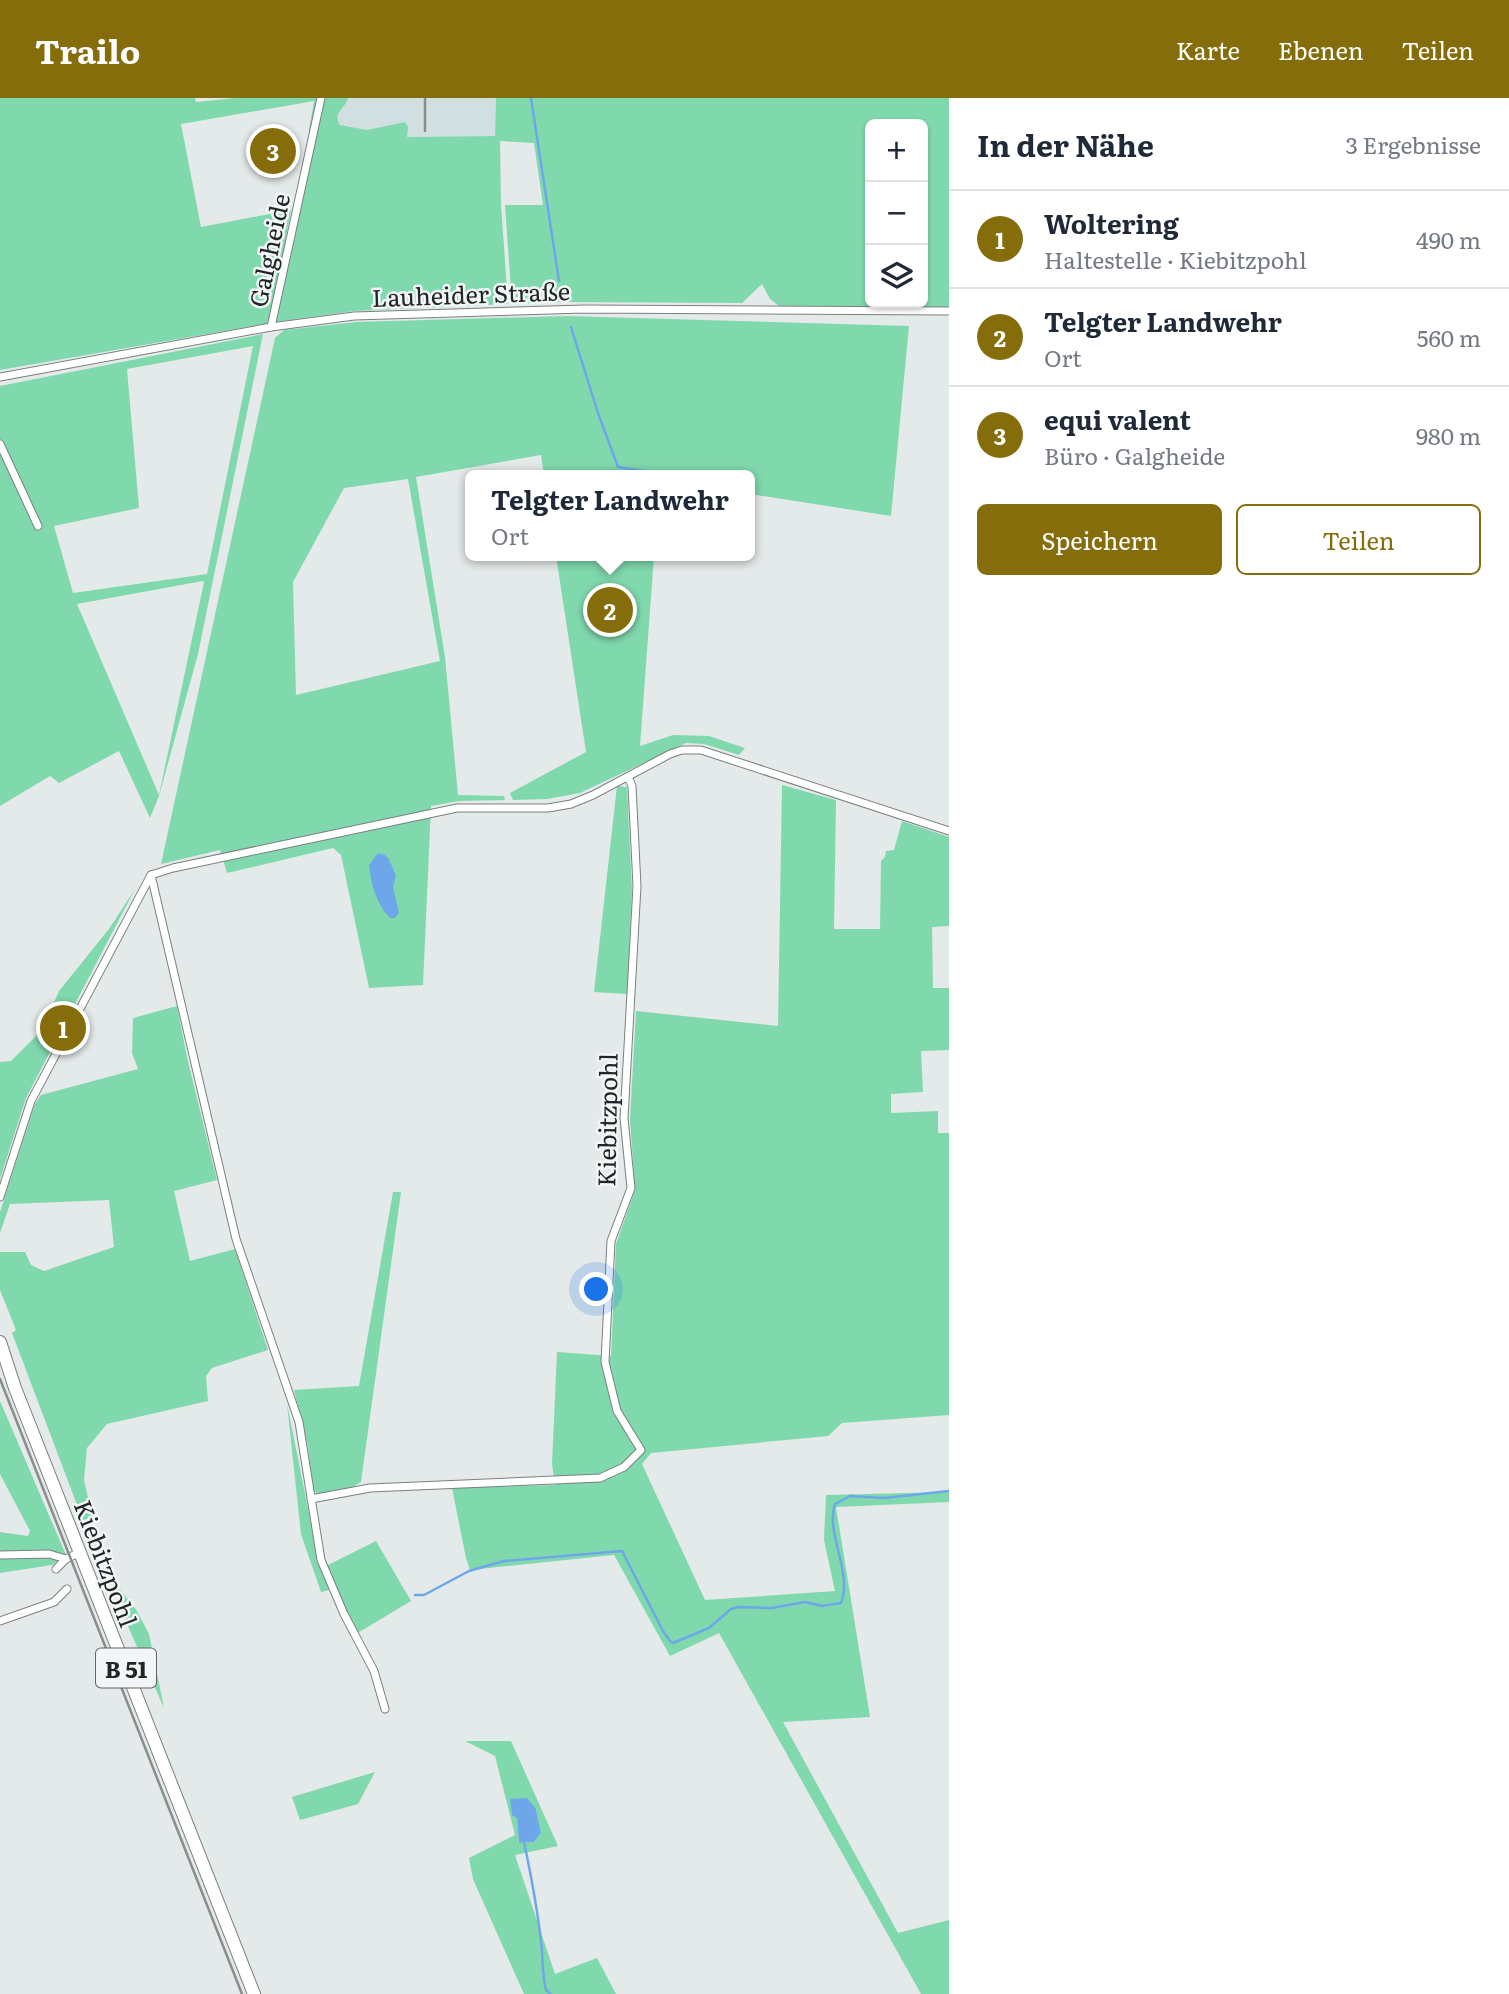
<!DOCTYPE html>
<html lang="de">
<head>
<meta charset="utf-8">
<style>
  body { margin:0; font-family:Literata,serif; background:#f2f2f3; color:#1f2937 }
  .controls { position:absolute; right:21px; top:21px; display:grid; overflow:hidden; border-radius:10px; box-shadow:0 2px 5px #0004 }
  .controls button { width:63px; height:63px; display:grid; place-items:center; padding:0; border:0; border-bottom:2px solid #e0e1e3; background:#fff; color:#1f2937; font:35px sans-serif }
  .you { position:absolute; left:597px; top:1192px; width:24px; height:24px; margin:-18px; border:5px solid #fff; border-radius:50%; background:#1a73e8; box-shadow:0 0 0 10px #1a73e833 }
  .badge { display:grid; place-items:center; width:46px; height:46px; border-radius:50%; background:#866d0b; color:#fff; font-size:23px; font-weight:700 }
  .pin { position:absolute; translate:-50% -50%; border:4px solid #fff; box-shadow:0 2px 7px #0006 }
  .popup { position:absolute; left:465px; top:372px; width:290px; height:91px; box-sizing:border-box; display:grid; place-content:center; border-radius:10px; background:#fff; filter:drop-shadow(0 2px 5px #0005); font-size:23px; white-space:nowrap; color:#747a83 }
  .popup b { font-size:26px; color:#1f2937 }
  .popup::after { content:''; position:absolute; left:50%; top:100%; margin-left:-14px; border:14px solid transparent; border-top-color:#fff }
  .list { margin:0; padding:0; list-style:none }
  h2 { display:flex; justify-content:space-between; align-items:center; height:91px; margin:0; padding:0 28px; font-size:30px }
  h2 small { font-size:23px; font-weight:400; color:#747a83 }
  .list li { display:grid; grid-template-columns:46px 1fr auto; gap:21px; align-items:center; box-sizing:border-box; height:98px; padding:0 28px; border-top:2px solid #e0e1e3 }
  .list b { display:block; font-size:26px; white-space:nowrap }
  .list p { margin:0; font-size:23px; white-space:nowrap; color:#747a83 }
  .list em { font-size:23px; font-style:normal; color:#747a83 }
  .actions { display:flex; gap:14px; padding:21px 28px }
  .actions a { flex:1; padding:16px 0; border:2px solid #866d0b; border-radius:10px; text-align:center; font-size:24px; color:#866d0b }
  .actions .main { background:#866d0b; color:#fff }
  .icon { flex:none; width:38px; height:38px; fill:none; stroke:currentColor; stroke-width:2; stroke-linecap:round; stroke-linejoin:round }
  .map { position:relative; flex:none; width:949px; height:1896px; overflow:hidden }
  header { display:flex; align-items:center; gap:42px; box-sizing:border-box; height:98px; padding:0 35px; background:#866d0b; color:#fff }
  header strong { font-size:33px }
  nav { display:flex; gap:38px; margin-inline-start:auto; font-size:24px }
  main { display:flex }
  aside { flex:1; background:#fff }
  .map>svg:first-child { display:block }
</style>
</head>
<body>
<header>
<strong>Trailo</strong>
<nav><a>Karte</a><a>Ebenen</a><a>Teilen</a></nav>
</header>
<main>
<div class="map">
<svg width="949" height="1896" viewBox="0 0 949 1896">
  <rect width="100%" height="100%" fill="#e4e9e9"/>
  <!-- built -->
  <polygon fill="#d1dfe1" points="324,0 496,0 496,38 315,40"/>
  <!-- green -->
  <g fill="#80d9ad" fill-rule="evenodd">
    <polygon points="0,0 195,0 196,4 235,0 318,0 310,40 309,32 314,3 181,26 201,129 291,112 270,225 0,272"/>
    <path d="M324 0H348C345 11 332 15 340 27L367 32 405 24 408 29 407 39 495 38 496 0H949V209L779 208 770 201 762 186 742 205 564 204 512 206 505 107H543L534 45 500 43 501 106 508 206 354 213 275 224ZM870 26H923V205H870Z"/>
    <path d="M566 218 909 228 891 418 750 396V377H544L541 357 416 379 445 559 458 697 504 698 505 702 459 703 431 708 423 887 369 890 341 757 333 750 227 775 220 752 161 766 275 240 284 232 356 224ZM408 381 440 563 296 597 293 484 344 390Z"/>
    <path d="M263 236 198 556 159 698 150 720 119 653 59 685 50 678 0 708V288ZM253 248 207 476 73 495 54 428 139 410 127 271ZM203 483 204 484 159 697 77 506Z"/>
    <polygon points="556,458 654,458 640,648 673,637 709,638 745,650 739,657 704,646 686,645 580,695 547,701 513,702 510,695 586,654"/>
    <polygon points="782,687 836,702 834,831 880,831 881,763 885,759 886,753 894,752 902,723 949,739 949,828 932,829 933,890 949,890 949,952 921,953 923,994 891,996 891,1015 938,1013 938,1035 949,1035 949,1317 842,1325 828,1338 651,1355 642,1366 705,1502 835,1493 824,1442 826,1397 949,1394 949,1404 836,1409 870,1619 783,1624 898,1835 949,1822 949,1896 921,1896 719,1535 670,1558 614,1457 470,1472 466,1460 452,1390 555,1387 552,1366 557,1254 611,1258 616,1146 635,1092 630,1021 636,913 778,928"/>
    <polygon points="617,688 627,689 632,793 627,896 594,894"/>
    <polygon points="135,791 26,1000 0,1081 0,964 11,963 42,932 59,893 109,831"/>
    <polygon points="177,908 187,959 217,1082 174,1093 190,1163 235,1151 268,1252 212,1270 206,1278 208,1303 107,1326 87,1350 84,1382 93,1422 85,1428 12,1235 16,1232 0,1192 0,1154 25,1154 31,1167 44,1173 114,1149 109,1102 10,1106 0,1135 0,1114 35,1006 41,997 138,971 132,955 133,920"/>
    <polygon points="393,1094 401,1094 361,1384 351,1390 319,1397 313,1392 308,1348 294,1292 359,1288"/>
    <polygon points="0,1303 66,1457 52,1467 0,1475 0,1434 28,1438 30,1433 0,1376"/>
    <polygon points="287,1306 318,1460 329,1492 321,1494 301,1436"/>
    <polygon points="376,1443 411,1503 356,1536 326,1468"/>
    <polygon points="118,1489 137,1513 149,1536 164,1610 119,1508"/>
    <path d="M465 1643H511L558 1748 515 1757 555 1876 597 1860 616 1896H524L473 1781 469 1760 515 1737 495 1658ZM536 1711 541 1735 534 1744 519 1745 517 1720Z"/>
    <polygon points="375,1674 358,1706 300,1722 292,1699"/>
  </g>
  <!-- water -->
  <g fill="#6da7ea">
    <path d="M378 755 385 757 389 761 396 778 393 789 399 815 395 820H390C376 805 371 787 369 767Z"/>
    <polygon points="527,1700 536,1711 541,1735 534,1744 519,1745 517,1720 512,1717 510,1701"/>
  </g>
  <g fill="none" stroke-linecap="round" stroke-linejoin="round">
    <!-- stream -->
    <g stroke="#6da7ea" stroke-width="2.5">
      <polyline points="531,0 559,183"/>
      <polyline points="571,229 598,315 618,369 656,375"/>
      <path d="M415 1497H424L469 1473 504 1463 622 1453 663 1533 670 1543 673 1545 709 1530 731 1511 738 1509 772 1510 805 1504 822 1508 841 1505C853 1474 825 1435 835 1406L850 1398 884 1400 949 1393"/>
      <path d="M524 1744C531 1777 537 1809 541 1843 543 1857 542 1879 546 1892L551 1896"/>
    </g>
    <!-- street casing -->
    <g stroke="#7b7f80" stroke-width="9">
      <g id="street">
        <polyline points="271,229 321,0"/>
        <polyline points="0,279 271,229 354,218 584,211 949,213"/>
        <polyline points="0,346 38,428"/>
        <polyline points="151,777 236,1141 299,1324 321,1462 344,1516 374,1573 385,1611"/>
        <polyline points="0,1099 31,1003 151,777 173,770 457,710 548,710 571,706 593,697 670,656 682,652 701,652 949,733"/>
        <polyline points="311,1401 370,1390 600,1380 624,1369 641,1352 617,1313 605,1264 611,1143 631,1090 624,1020 637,788 632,688 628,679"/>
        <polyline points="0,1457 49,1456 66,1461"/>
        <polyline points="56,1471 66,1461 80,1454"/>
        <polyline points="0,1523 54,1504 67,1491"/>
      </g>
    </g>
    <!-- primary casing -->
    <g stroke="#7b7f80" stroke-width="14">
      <polyline id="primary" points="0,1244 15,1290 254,1896"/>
    </g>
    <!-- street -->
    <use href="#street" stroke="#fff" stroke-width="7"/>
    <!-- primary -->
    <use href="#primary" stroke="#fff" stroke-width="12"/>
    <!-- rail -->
    <g stroke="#8a8d8e" stroke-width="2.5">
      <polyline points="425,0 425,33"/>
      <polyline points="0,1281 242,1896"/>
    </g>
  </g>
  <g text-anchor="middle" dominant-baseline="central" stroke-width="5" stroke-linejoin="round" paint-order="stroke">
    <!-- shield labels -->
    <rect fill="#f1f6f7" stroke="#616364" stroke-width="2" x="96" y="1550.5" width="60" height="39" rx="5"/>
    <g font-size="23" font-weight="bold" fill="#232425">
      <text x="126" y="1570">B 51</text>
    </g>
    <!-- street labels -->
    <g font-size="24" fill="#232425" stroke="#f1f6f7">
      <text transform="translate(268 152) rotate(-78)">Galgheide</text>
      <text transform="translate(471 195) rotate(-2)">Lauheider Straße</text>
      <text transform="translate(606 1022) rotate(-89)">Kiebitzpohl</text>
      <text transform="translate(107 1465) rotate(69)">Kiebitzpohl</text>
    </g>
  </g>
</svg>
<div class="controls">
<button>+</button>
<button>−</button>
<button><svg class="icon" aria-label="layers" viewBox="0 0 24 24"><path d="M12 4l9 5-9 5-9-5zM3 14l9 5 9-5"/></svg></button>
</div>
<div class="you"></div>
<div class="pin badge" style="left:63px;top:930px">1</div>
<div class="pin badge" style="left:610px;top:512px">2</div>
<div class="popup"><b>Telgter Landwehr</b>Ort</div>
<div class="pin badge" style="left:273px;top:53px">3</div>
</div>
<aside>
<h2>In der Nähe<small>3 Ergebnisse</small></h2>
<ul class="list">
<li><span class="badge">1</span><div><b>Woltering</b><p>Haltestelle · Kiebitzpohl</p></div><em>490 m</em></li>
<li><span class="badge">2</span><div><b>Telgter Landwehr</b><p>Ort</p></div><em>560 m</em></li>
<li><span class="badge">3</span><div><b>equi valent</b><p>Büro · Galgheide</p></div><em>980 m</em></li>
</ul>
<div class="actions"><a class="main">Speichern</a><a>Teilen</a></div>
</aside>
</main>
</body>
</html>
